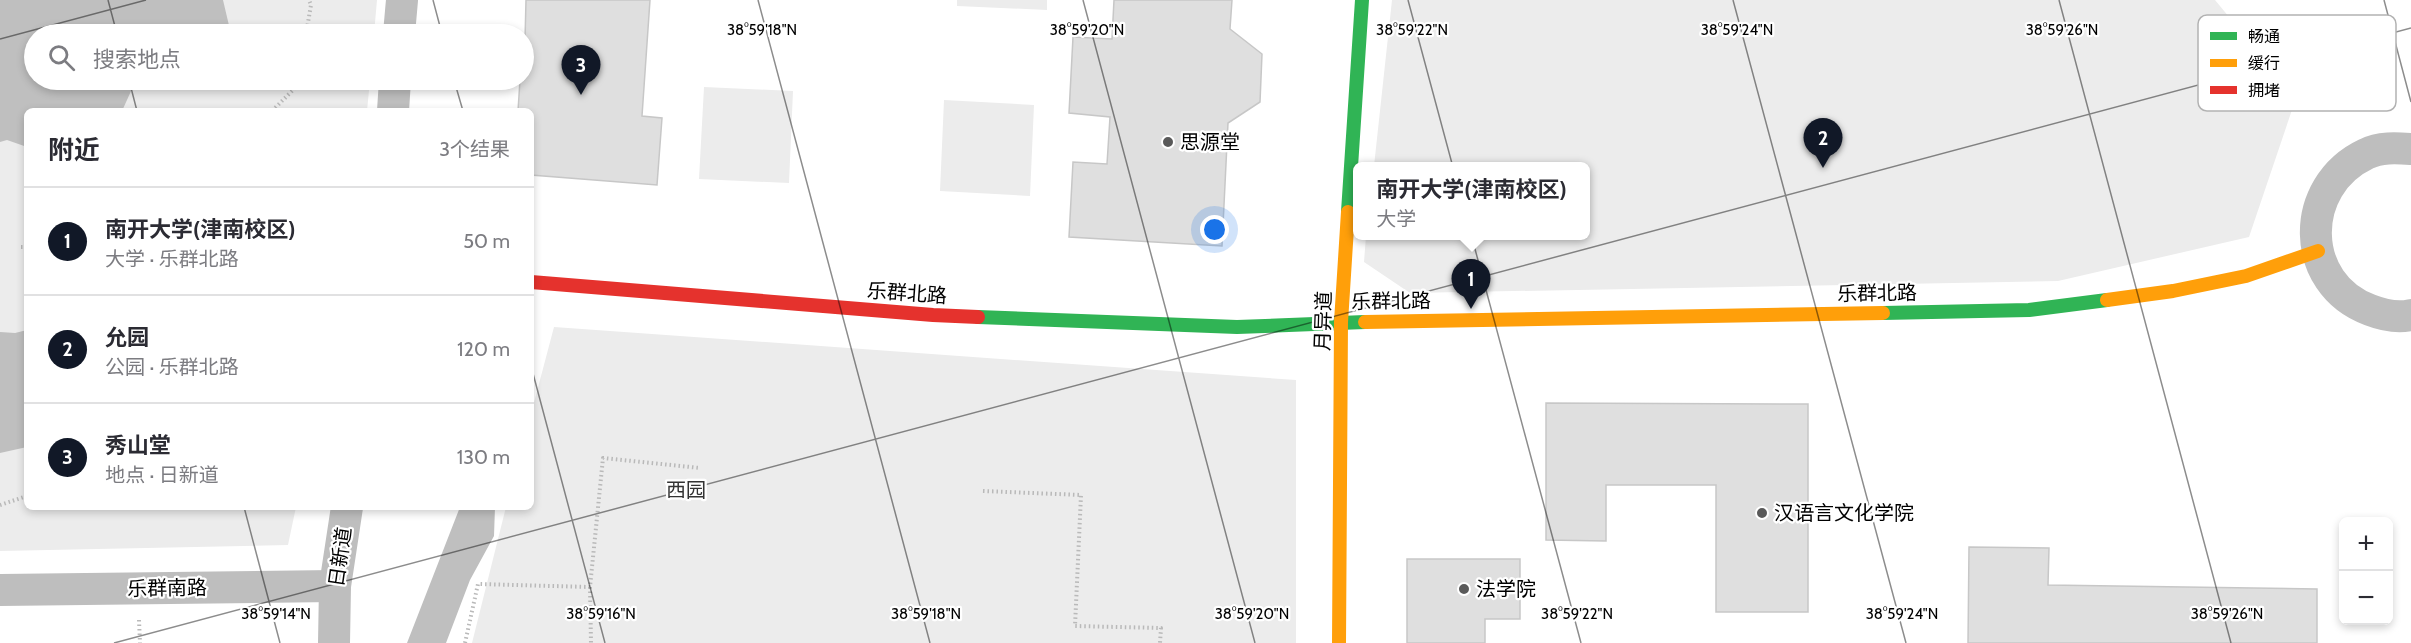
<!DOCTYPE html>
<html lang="zh">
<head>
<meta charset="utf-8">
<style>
  body { margin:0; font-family:Cabin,"Noto Sans SC",sans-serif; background:#f2f2f3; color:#2b2b33 }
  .controls { position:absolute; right:18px; bottom:18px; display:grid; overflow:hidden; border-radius:9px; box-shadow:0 3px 9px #0003 }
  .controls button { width:54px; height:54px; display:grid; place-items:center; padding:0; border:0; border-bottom:2px solid #e1e1e2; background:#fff; color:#2b2b33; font:30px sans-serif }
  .you { position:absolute; left:1215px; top:230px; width:21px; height:21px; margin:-15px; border:4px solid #fff; border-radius:50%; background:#1a73e8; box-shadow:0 0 0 9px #1a73e833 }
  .badge { display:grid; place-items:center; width:39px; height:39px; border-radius:50%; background:#111827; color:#fff; font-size:20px; font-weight:700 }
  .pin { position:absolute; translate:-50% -50px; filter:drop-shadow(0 2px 3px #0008) }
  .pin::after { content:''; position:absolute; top:32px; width:21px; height:18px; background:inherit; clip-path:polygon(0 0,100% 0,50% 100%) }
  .popup { position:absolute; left:1353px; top:162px; width:237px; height:78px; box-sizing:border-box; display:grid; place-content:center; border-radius:9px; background:#fff; filter:drop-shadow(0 2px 4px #0005); font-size:20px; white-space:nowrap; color:#7c7c81 }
  .popup b { font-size:22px; color:#2b2b33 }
  .popup::after { content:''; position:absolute; left:50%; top:100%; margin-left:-12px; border:12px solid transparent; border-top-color:#fff }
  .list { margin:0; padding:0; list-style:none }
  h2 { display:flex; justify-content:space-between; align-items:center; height:78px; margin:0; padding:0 24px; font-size:26px }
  h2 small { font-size:20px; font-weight:400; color:#7c7c81 }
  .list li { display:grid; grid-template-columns:39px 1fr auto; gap:18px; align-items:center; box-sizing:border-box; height:108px; padding:0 24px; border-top:2px solid #e1e1e2 }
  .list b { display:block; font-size:22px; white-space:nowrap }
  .list p { margin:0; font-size:20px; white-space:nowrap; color:#7c7c81 }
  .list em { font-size:20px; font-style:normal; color:#7c7c81 }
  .icon { flex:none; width:33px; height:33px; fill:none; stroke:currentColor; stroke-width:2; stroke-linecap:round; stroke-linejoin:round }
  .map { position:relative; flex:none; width:2411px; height:643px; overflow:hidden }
  .search { position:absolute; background:#fff; box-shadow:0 3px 9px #0003; left:24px; top:24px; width:510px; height:66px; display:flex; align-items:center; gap:15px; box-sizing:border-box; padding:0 21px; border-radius:33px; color:#7c7c81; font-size:22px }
  .panel { position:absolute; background:#fff; box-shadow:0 3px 9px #0003; left:24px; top:108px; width:510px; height:402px; border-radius:9px }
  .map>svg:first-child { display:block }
</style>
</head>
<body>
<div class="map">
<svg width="2411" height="643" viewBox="0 0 2411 643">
  <rect width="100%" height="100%" fill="#fff"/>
  <!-- green -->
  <g fill="#ececec">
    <polygon points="0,0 377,0 374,34 34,34 34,80 370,80 367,111 27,111 27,507 296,507 288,545 0,551"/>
    <polygon points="957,0 1047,0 1047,10 957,6"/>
    <polygon points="1392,0 2215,0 2296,98 2249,237 2058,281 1410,293 1364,262 1366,236 1585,236 1585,166 1374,166"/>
    <polygon points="704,87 793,91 789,183 699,179"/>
    <polygon points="944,100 1034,105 1030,196 940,191"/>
    <polygon points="554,327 1296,380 1296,643 472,643 506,507 531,507 531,414"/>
  </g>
  <!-- water -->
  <g fill="#bfbfbf">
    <polygon points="0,0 223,0 231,34 34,34 34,80 136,80 122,111 27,111 27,147 7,140 0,142"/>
    <polygon points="27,330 27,447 0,453 0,332 15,333"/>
    <polygon points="460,507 495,507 494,536 470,580 446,643 407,643"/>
  </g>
  <!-- building -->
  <g fill="#dfdfdf" stroke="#c7c7c7" stroke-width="1.5">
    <polygon points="526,0 650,0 642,116 662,118 657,185 531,175 531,111 518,111 520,80 524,80"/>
    <polygon points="1114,0 1232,0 1230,29 1262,54 1260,102 1228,123 1222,246 1069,237 1073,162 1107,164 1110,117 1069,113 1073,37 1112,39"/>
    <polygon points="1546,403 1808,404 1808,612 1716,612 1716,485 1606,485 1606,541 1546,540"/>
    <polygon points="1969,547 2049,548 2048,585 2317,589 2317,643 1968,643"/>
    <polygon points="1407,559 1520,559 1520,619 1485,619 1485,643 1407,643"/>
  </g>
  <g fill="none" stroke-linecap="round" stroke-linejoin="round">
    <!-- path -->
    <g stroke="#b9b9b9" stroke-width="4" stroke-dasharray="1.5 3" stroke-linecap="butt">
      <polyline points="306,34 311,5 309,0"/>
      <polyline points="272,111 298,85 299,80"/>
      <polyline points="21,247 27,247"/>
      <polyline points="983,491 1081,495 1075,626 1161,628 1160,643"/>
      <polyline points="0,505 27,496"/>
      <polyline points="590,587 591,643"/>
      <polyline points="139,620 140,643"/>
      <polyline points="465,643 478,584 590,587 603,458 700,468"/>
    </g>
    <!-- street -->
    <g stroke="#bebebe" stroke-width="32">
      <polyline points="399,34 402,0"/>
      <polyline points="393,111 395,80"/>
      <path d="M2411 149C2396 148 2380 147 2366 154 2298 186 2299 284 2370 310 2383 315 2398 318 2411 315"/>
      <polyline points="0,590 335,586"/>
      <polyline points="334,643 335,586 347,507"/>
    </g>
    <!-- fast -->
    <g stroke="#30b455" stroke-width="14">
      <polyline points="1348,212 1362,0"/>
      <polyline points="1883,313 2029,310 2107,300"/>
      <polyline points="978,317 1237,327 1365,322"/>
    </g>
    <!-- slow -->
    <g stroke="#ff9f0a" stroke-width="14">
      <polyline points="2107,300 2173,291 2246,276 2318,251"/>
      <polyline points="1365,322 1883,313"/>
      <polyline points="1339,643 1341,322 1348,212"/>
    </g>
    <!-- jam -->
    <polyline stroke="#e5322d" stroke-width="14" points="531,282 933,315 978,317"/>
  </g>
  <!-- ticks -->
  <path fill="none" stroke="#000" stroke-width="1.5" stroke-opacity="0.45" d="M108 0 117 34M433 0 442 34M758 0 930 643M1083 0 1255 643M1408 0 1581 643M1733 0 1906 643M2059 0 2231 643M2384 0 2411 102M0 39 146 0M129 80 137 111M454 80 463 111M531 366 605 643M244 507 280 643M114 643 2411 28"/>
  <!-- markers -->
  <g fill="#595959" stroke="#fff" stroke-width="2">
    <circle cx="1168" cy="142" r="6"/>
    <circle cx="1762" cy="513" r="6"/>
    <circle cx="1464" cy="589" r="6"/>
  </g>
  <g text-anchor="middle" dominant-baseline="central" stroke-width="4.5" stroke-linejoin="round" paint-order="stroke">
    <!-- poi labels -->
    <g font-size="20" fill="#000" stroke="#fff" text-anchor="start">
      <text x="1180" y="142">思源堂</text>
      <text x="1774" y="513">汉语言文化学院</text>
      <text x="1476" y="589">法学院</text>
    </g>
    <!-- street labels -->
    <g font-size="20" fill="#000" stroke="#fff">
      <text transform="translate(907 293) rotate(4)">乐群北路</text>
      <text transform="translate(1877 293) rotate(-1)">乐群北路</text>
      <text transform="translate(1391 301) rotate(-1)">乐群北路</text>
      <text transform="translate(1323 321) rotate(-88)">月异道</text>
      <text transform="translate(340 557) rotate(-82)">日新道</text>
      <text transform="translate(167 588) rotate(-1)">乐群南路</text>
    </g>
    <!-- park labels -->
    <g font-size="20" fill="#333" stroke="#fff">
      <text x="686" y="490">西园</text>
    </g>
  </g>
  <!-- legend -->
  <rect x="2198" y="15" width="198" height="96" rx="9" fill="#fff" stroke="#b2b2b2" stroke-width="1.5"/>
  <rect x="2210" y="32" width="27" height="8" fill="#30b455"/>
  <rect x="2210" y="59" width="27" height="8" fill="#ff9f0a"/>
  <rect x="2210" y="86" width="27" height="8" fill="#e5322d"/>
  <g font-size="16" fill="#000">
    <text x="2248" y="42">畅通</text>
    <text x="2248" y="69">缓行</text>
    <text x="2248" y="96">拥堵</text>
  </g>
  <g font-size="15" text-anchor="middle" fill="#000" stroke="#fff" stroke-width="4.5" stroke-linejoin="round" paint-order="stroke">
    <text x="762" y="35">38°59'18"N</text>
    <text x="1087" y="35">38°59'20"N</text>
    <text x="1412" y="35">38°59'22"N</text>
    <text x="1737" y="35">38°59'24"N</text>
    <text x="2062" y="35">38°59'26"N</text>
    <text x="276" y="619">38°59'14"N</text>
    <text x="601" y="619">38°59'16"N</text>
    <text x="926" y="619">38°59'18"N</text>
    <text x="1252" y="619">38°59'20"N</text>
    <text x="1577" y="619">38°59'22"N</text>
    <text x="1902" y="619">38°59'24"N</text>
    <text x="2227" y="619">38°59'26"N</text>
  </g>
</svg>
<div class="controls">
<button>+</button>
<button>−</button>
</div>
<div class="you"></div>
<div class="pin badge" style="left:1471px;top:309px">1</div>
<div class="popup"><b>南开大学(津南校区)</b>大学</div>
<div class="pin badge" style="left:1823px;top:168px">2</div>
<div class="pin badge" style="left:581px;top:95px">3</div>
<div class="search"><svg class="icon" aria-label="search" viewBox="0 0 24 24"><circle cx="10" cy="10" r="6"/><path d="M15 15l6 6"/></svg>搜索地点</div>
<section class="panel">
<h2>附近<small>3个结果</small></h2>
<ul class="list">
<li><span class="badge">1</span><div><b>南开大学(津南校区)</b><p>大学 · 乐群北路</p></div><em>50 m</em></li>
<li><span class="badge">2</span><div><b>允园</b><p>公园 · 乐群北路</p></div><em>120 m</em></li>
<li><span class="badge">3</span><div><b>秀山堂</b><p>地点 · 日新道</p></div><em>130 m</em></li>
</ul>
</section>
</div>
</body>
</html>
